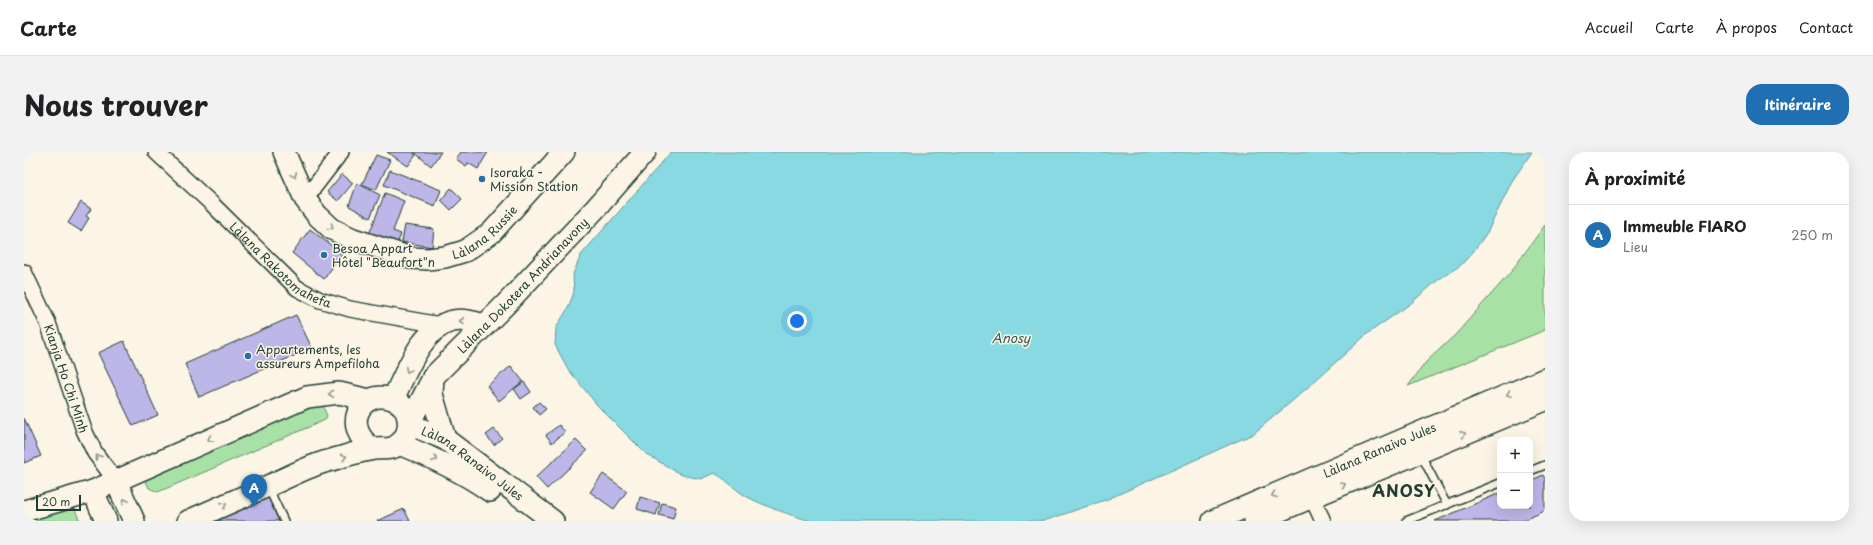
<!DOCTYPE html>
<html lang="fr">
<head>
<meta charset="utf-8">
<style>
  body { margin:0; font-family:"Playpen Sans",sans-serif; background:#f2f2f2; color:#202124 }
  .controls { position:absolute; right:12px; bottom:12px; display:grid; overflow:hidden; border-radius:8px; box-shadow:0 4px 16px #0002 }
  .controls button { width:36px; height:36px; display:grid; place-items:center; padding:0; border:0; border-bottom:1px solid #e0e0e0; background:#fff; color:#202124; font:20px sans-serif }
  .scale { position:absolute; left:12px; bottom:10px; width:45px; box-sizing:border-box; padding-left:4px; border:2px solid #1f3d34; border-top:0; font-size:11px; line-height:14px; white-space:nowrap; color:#1f3d34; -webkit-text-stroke:3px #fcf5e5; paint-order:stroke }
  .you { position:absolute; left:773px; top:169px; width:14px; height:14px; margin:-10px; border:3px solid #fff; border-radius:50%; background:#1a73e8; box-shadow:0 0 0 6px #1a73e833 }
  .badge { display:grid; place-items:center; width:26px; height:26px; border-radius:50%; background:#1f6fb2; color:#fff; font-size:13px; font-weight:700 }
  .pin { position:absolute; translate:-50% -33px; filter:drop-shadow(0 1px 2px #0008) }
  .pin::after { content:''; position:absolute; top:21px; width:14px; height:12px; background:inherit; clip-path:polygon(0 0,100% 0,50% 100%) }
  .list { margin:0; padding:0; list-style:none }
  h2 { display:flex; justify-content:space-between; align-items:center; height:52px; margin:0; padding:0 16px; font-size:17px }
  h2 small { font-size:13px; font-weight:400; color:#757577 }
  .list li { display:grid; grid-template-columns:26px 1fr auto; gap:12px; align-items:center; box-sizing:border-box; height:60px; padding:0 16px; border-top:1px solid #e0e0e0 }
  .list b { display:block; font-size:15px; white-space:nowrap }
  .list p { margin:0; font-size:13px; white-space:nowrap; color:#757577 }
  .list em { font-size:13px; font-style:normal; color:#757577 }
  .map { position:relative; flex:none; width:1521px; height:369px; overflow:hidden; border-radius:16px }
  header { display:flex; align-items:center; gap:24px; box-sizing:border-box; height:56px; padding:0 20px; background:#fff; border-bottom:1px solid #e0e0e0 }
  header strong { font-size:19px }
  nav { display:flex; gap:22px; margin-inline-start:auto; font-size:14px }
  .intro { display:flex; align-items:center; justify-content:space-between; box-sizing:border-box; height:96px; padding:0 24px }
  h1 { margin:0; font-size:28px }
  .button { padding:10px 18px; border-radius:16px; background:#1f6fb2; color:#fff; font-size:14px; font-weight:700 }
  main { display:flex; gap:24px; padding:0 24px }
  aside { flex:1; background:#fff; border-radius:16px; box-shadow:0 4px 16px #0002 }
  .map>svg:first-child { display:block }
</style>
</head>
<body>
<header>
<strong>Carte</strong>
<nav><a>Accueil</a><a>Carte</a><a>À propos</a><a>Contact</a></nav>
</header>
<div class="intro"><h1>Nous trouver</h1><a class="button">Itinéraire</a></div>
<main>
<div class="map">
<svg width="1521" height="369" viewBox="0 0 1521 369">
  <rect width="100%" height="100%" fill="#fcf5e5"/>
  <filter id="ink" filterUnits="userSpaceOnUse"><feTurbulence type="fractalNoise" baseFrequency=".025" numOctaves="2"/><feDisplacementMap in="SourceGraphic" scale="8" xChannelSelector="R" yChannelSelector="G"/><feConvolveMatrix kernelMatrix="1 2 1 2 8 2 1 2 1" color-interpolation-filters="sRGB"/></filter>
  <g filter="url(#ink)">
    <!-- green -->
    <g fill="#a8e1a5" stroke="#648f6c">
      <polygon points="1521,73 1521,178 1384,234 1402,210 1432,182 1486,121"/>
      <polygon points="284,234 293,238 303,264 301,268 141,337 134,340 125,336 115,314 119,306"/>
      <polygon points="45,344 56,369 0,369"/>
    </g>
    <!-- water -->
    <path fill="#88d9e2" stroke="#5e9b9c" d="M647 0H1508L1488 29 1464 79 1449 100 1437 113 1414 128 1386 152 1343 182 1273 245 1229 282 1084 347 1020 369H787C766 363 739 354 720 343 709 336 701 326 690 321L677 327 658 323 622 302 573 253 544 217 531 193 532 176 544 156 550 140 549 122 557 103Z"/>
    <!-- building -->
    <g fill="#bdb6e8" stroke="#1f3d34">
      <polygon points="363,0 388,0 392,3 384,14"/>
      <polygon points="390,0 417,0 407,14"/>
      <polygon points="437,0 464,0 454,17 444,11 442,14 432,7"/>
      <polygon points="352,3 366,8 352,38 338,32"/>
      <polygon points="366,18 417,38 411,54 360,33"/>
      <polygon points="318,22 329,31 314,49 303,40"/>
      <polygon points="333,31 356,43 346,66 325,54"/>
      <polygon points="427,36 438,47 427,58 417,48"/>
      <polygon points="361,41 380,49 369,79 377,82 372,95 344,85"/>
      <polygon points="57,50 67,57 62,64 65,66 57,79 44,71"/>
      <polygon points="381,73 410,77 408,95 378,90"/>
      <polygon points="286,77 318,102 300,127 268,101"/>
      <polygon points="272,163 288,196 175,245 161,212"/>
      <polygon points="100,189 134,263 109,274 74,201"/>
      <polygon points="487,214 499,229 475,249 463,234"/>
      <polygon points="500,230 507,240 497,247 490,237"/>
      <polygon points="515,250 522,257 515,263 509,255"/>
      <polygon points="0,266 17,304 0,311"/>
      <polygon points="535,273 541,280 528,291 522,283"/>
      <polygon points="470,277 478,286 470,293 462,283"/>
      <polygon points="552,288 563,299 523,337 512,325"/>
      <polygon points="579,322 603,339 590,357 566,340"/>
      <polygon points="1519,323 1521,327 1521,359 1497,369 1411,369 1476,341 1476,354 1506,354 1506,329"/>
      <polygon points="243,342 255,369 181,369"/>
      <polygon points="616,345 636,351 632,363 613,357"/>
      <polygon points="638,351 652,355 649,367 635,363"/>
      <polygon points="380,357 386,369 353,369"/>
    </g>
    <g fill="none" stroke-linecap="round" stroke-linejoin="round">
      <!-- lane casing -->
      <g stroke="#1f3d34" stroke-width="10">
        <g id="lane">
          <polyline points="1396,301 1423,353"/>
          <polyline points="1506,319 1521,313"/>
          <polyline points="244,335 260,369"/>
          <polyline points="1382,369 1476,331"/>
        </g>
      </g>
      <!-- street casing -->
      <g stroke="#1f3d34" stroke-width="18">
        <g id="street">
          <path id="s1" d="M132 0 189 53 273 136 296 148 326 157 416 173"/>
          <polyline points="281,47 317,0"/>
          <path id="s2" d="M0 120 24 171 60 278 71 301 92 329"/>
          <polyline points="1284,337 1299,369"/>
        </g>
      </g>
      <!-- secondary casing -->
      <g stroke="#1f3d34" stroke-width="24">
        <g id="secondary">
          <path id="s3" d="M260 0 281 47 293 63 308 77 329 87 387 106 404 107 421 105 441 99 467 81 540 0"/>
          <polyline points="409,225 408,242 421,287"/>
          <path d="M369 247C382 221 398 175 429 169 440 167 450 170 460 173"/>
          <path id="s4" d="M385 272 410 224 480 154 573 55 621 0"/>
          <path id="s5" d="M385 272 421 287 529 369"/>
          <path d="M375 292C407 305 438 319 466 339"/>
          <polyline points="92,329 110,369"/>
          <polyline points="69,339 82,369"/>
          <polyline points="0,359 69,339 283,245 315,241 345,248"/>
          <path d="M164 369C194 356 223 343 253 330 268 323 284 315 300 310 316 306 334 299 350 297 360 296 368 299 376 291 389 279 387 253 368 247 336 236 316 276 350 297"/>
          <path id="s6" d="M1189 369 1521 227"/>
          <polyline points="1231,369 1521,248"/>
        </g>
      </g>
      <!-- lane -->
      <use href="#lane" stroke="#fcf5e5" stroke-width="7"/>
      <!-- street -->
      <use href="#street" stroke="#fcf5e5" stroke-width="15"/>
      <!-- secondary -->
      <use href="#secondary" stroke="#fcf5e5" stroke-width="21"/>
    </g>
    <!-- one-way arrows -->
    <defs><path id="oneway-chevron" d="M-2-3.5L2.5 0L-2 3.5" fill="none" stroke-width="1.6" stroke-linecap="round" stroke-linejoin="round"/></defs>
    <g stroke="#8e998c">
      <use href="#oneway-chevron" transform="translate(270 23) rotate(66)"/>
      <use href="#oneway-chevron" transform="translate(307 75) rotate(36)"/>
      <use href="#oneway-chevron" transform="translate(438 169) rotate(-180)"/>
      <use href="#oneway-chevron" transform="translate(384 218) rotate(118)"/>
      <use href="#oneway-chevron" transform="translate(307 242) rotate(174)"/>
      <use href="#oneway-chevron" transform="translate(1485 242) rotate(157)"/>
      <use href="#oneway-chevron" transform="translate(1439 282) rotate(-23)"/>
      <use href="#oneway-chevron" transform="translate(186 287) rotate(156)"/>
      <use href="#oneway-chevron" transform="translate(74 305) rotate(-125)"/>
      <use href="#oneway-chevron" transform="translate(320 305) rotate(-15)"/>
      <use href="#oneway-chevron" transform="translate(411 307) rotate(25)"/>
      <use href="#oneway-chevron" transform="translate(1319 333) rotate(-23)"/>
      <use href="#oneway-chevron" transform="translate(1250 343) rotate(157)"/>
      <use href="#oneway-chevron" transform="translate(101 349) rotate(-115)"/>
      <use href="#oneway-chevron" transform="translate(200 353) rotate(-24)"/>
    </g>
  </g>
  <!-- markers -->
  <g fill="#1f6fb2" stroke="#fcf5e5" stroke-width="1.5">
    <circle cx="458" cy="27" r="4"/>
    <circle cx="300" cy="103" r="4"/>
    <circle cx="224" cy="204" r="4"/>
  </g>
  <g text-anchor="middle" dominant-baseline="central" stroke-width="3" stroke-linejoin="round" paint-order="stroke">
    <!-- poi labels -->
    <g font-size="12" fill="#1f3d34" stroke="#fcf5e5" text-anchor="start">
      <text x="466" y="20">Isoraka -<tspan x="466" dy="14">Mission Station</tspan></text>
      <text x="308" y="96">Besoa Appart<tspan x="308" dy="14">Hôtel "Beaufort"n</tspan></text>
      <text x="232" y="197">Appartements, les<tspan x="232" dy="14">assureurs Ampefiloha</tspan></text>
    </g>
    <!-- street labels -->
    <g font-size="12" fill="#1f3d34" stroke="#fcf5e5">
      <text stroke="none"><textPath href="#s3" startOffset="258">Làlana Russie</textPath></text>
      <text stroke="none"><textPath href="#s1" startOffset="169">Làlana Rakotomahefa</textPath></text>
      <text stroke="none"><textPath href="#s4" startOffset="181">Làlana Dokotera Andrianavony</textPath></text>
      <text stroke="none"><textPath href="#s2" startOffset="115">Kianja Ho Chi Minh</textPath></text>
      <text stroke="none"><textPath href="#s6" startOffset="181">Làlana Ranaivo Jules</textPath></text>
      <text stroke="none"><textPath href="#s5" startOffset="75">Làlana Ranaivo Jules</textPath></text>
    </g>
    <!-- water labels -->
    <g font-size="13" font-style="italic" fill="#345c57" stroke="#fcf5e5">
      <text x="987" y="185">Anosy</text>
    </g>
    <!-- district labels -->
    <g font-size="16" font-weight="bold" letter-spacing="1" fill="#1f3d34" stroke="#fcf5e5">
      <text x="1380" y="338">ANOSY</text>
    </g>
  </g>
</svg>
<div class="controls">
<button>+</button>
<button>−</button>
</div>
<div class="scale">20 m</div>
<div class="you"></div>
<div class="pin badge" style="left:230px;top:355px">A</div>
</div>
<aside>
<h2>À proximité<small></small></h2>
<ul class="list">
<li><span class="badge">A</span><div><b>Immeuble FIARO</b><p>Lieu</p></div><em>250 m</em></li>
</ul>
</aside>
</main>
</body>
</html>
